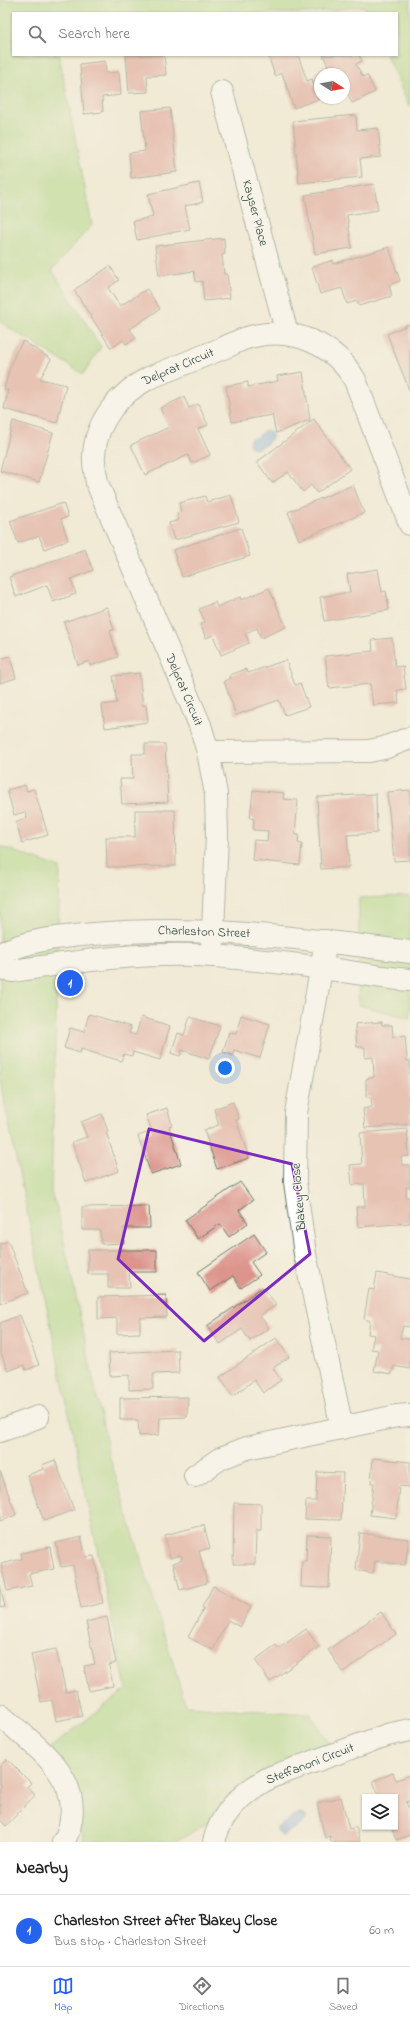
<!DOCTYPE html>
<html lang="en">
<head>
<meta charset="utf-8">
<style>
  body { margin:0; font-family:"Indie Flower",sans-serif; background:#f2f2f2; color:#222 }
  .controls { position:absolute; right:12px; bottom:12px; display:grid; overflow:hidden; border-radius:0px; box-shadow:0 1px 3px #0004 }
  .controls button { width:36px; height:36px; display:grid; place-items:center; padding:0; border:0; border-bottom:1px solid #e0e0e0; background:#fff; color:#222; font:20px sans-serif }
  .compass { position:absolute; left:314px; top:68px; width:36px; height:36px; border-radius:50%; background:#fff; box-shadow:0 1px 3px #0004; rotate:101deg }
  .you { position:absolute; left:225px; top:1068px; width:14px; height:14px; margin:-10px; border:3px solid #fff; border-radius:50%; background:#1a73e8; box-shadow:0 0 0 6px #1a73e833 }
  .badge { display:grid; place-items:center; width:26px; height:26px; border-radius:50%; background:#2563eb; color:#fff; font-size:13px; font-weight:700 }
  .pin { position:absolute; translate:-50% -50%; border:2px solid #fff; box-shadow:0 1px 4px #0006 }
  .list { margin:0; padding:0; list-style:none }
  h2 { display:flex; justify-content:space-between; align-items:center; height:52px; margin:0; padding:0 16px; font-size:17px }
  h2 small { font-size:13px; font-weight:400; color:#767676 }
  .list li { display:grid; grid-template-columns:26px 1fr auto; gap:12px; align-items:center; box-sizing:border-box; height:72px; padding:0 16px; border-top:1px solid #e0e0e0 }
  .list b { display:block; font-size:15px; white-space:nowrap }
  .list p { margin:0; font-size:13px; white-space:nowrap; color:#767676 }
  .list em { font-size:13px; font-style:normal; color:#767676 }
  .icon { flex:none; width:22px; height:22px; fill:none; stroke:currentColor; stroke-width:2; stroke-linecap:round; stroke-linejoin:round }
  .map { position:relative; flex:none; width:410px; height:1842px; overflow:hidden }
  .search { position:absolute; background:#fff; box-shadow:0 1px 3px #0004; left:12px; right:12px; top:12px; height:44px; display:flex; align-items:center; gap:10px; box-sizing:border-box; padding:0 14px; border-radius:0px; color:#767676; font-size:15px }
  .sheet { height:124px; background:#fff }
  nav { display:flex; justify-content:space-around; align-items:center; box-sizing:border-box; height:56px; border-top:1px solid #e0e0e0; background:#fff; font-size:11px; color:#767676 }
  nav a { display:grid; justify-items:center; gap:2px }
  nav .on { color:#2563eb }
  .map>svg:first-child { display:block }
</style>
</head>
<body>
<div class="map">
<svg width="410" height="1842" viewBox="0 0 410 1842">
  <rect width="100%" height="100%" fill="#f7f3e8"/>
  <filter id="ink" filterUnits="userSpaceOnUse"><feTurbulence type="fractalNoise" baseFrequency=".025" numOctaves="2"/><feDisplacementMap in="SourceGraphic" scale="8" xChannelSelector="R" yChannelSelector="G"/><feConvolveMatrix kernelMatrix="1 2 1 2 8 2 1 2 1" color-interpolation-filters="sRGB"/></filter>
  <filter id="wash" filterUnits="userSpaceOnUse"><feTurbulence type="fractalNoise" baseFrequency=".012" numOctaves="4" result="noise"/><feDisplacementMap in="SourceGraphic" scale="16" xChannelSelector="R" yChannelSelector="G"/><feGaussianBlur stdDeviation="0.9" result="paint"/><feColorMatrix in="noise" values="0 0 0 0 0 0 0 0 0 0 0 0 0 0 0 0 0 1.4 0 .05"/><feComposite in="paint" operator="in"/></filter>
  <g filter="url(#wash)">
    <rect width="100%" height="100%" fill="#f1ead5"/>
    <!-- green -->
    <g fill="#abd783" stroke="#658a5c">
      <polygon points="0,0 410,0 410,108 386,55 397,55 397,13 367,13 364,6 311,13 13,13 13,55 59,55 92,225 52,270 101,347 83,374 0,322"/>
      <polygon points="0,846 60,868 51,1193 57,1208 110,1458 186,1706 310,1714 332,1747 176,1842 85,1842 50,1748 126,1689 0,1081"/>
      <polygon points="410,896 410,1018 358,1005 359,898"/>
    </g>
    <!-- water -->
    <g fill="#6b9dd6" stroke="#456d85">
      <path d="M268 430 273 435C271 443 263 447 255 449L249 445 250 439 257 437 264 431Z"/>
      <path d="M299 1813H303L307 1819C300 1828 291 1828 284 1836L280 1835 276 1828Z"/>
    </g>
    <g id="blocks">
      <!-- building -->
      <g fill="#dc948c">
        <polygon points="126,55 164,55 166,75 147,76 148,92 129,93"/>
        <polygon points="268,55 298,55 307,81 312,79 319,99 294,108 282,73 275,76"/>
        <polygon points="323,55 359,55 362,61 356,64 363,77 367,75 375,92 352,103 344,86 344,74 332,74"/>
        <polygon points="105,61 106,73 119,72 121,95 102,97 103,112 84,114 80,64"/>
        <polygon points="170,108 177,172 131,178 129,153 145,151 141,111"/>
        <polygon points="356,115 357,130 378,128 381,157 360,159 362,177 299,183 293,121"/>
        <polygon points="199,183 203,202 185,206 190,229 137,240 133,221 153,217 148,194"/>
        <polygon points="374,184 378,210 347,215 352,248 315,254 305,195"/>
        <polygon points="224,238 225,254 222,255 224,274 227,274 230,298 204,301 202,281 196,282 194,271 159,276 155,246"/>
        <polygon points="389,247 400,281 389,285 392,296 359,306 357,301 347,304 342,288 320,294 312,267 333,260 333,264"/>
        <polygon points="110,266 119,280 108,288 120,306 147,289 160,309 130,329 136,338 126,344 123,340 111,348 74,290"/>
        <polygon points="410,324 410,392 387,334"/>
        <polygon points="23,341 51,359 40,379 66,385 57,423 4,409 8,390 4,390 10,367 15,354"/>
        <polygon points="303,372 310,420 276,433 272,415 232,422 226,386 248,382 248,387 278,381 277,376"/>
        <polygon points="184,397 189,408 198,404 208,425 198,429 210,455 192,463 188,455 145,475 131,445 169,427 160,408"/>
        <polygon points="314,419 350,469 317,493 311,485 303,492 288,472 272,483 257,462"/>
        <polygon points="13,421 53,433 39,482 0,471"/>
        <polygon points="353,485 364,513 299,540 288,512"/>
        <polygon points="231,495 239,522 174,540 169,523 179,520 177,513 181,512 179,503 205,496 207,502"/>
        <polygon points="63,503 68,517 61,519 68,540 44,549 39,536 18,543 10,521"/>
        <polygon points="241,528 250,556 182,577 173,550"/>
        <polygon points="85,549 93,570 71,579 76,594 53,602 47,585 16,597 9,577"/>
        <polygon points="378,569 382,592 386,591 389,610 324,621 320,597 350,592 347,574"/>
        <polygon points="269,588 286,627 261,638 257,628 245,633 249,643 221,655 213,635 206,638 200,624 205,622 199,609 215,602 217,607 240,597 241,600"/>
        <polygon points="107,607 114,630 110,631 118,657 90,666 89,661 78,665 64,622"/>
        <polygon points="392,638 395,667 403,666 406,689 397,690 399,703 373,705 370,684 329,688 325,656 373,651 372,640"/>
        <polygon points="10,656 16,678 0,683 0,659"/>
        <polygon points="286,660 295,685 300,683 309,707 285,715 279,700 236,715 224,681 231,678 230,675 246,669 248,673"/>
        <polygon points="139,673 143,706 146,705 148,722 105,728 102,705 117,703 113,676"/>
        <polygon points="145,744 165,744 168,802 122,804 120,779 133,779 132,754 145,754"/>
        <polygon points="25,785 27,791 34,789 48,835 22,843 16,822 27,818 25,812 14,815 7,790"/>
        <polygon points="253,790 284,793 283,799 298,800 295,834 299,835 298,843 302,844 300,865 252,860 254,840 267,841 268,831 253,830 254,819 250,818"/>
        <polygon points="410,790 410,860 394,861 387,792"/>
        <polygon points="376,794 377,833 347,835 349,867 321,869 317,797"/>
        <polygon points="135,810 175,810 176,866 107,867 106,837 135,837"/>
        <polygon points="89,1014 131,1027 129,1033 136,1035 141,1017 170,1026 160,1060 133,1052 132,1056 124,1054 121,1061 81,1049 80,1053 64,1048 70,1028 84,1032"/>
        <polygon points="241,1015 270,1024 260,1058 234,1050 233,1055 223,1052 229,1032 236,1034"/>
        <polygon points="190,1017 220,1026 209,1059 182,1050 180,1056 171,1053 178,1033 184,1035"/>
        <polygon points="382,1022 382,1025 392,1025 393,1037 405,1036 407,1061 410,1061 410,1124 365,1128 363,1109 372,1107 371,1097 366,1097 366,1079 374,1077 373,1057 365,1058 365,1047 357,1047 355,1024"/>
        <polygon points="233,1102 239,1119 236,1120 249,1158 217,1169 204,1130 219,1125 214,1109"/>
        <polygon points="167,1108 172,1125 169,1126 181,1164 151,1174 138,1136 152,1131 146,1115"/>
        <polygon points="102,1114 108,1132 106,1132 119,1171 86,1183 72,1142 87,1137 81,1122"/>
        <polygon points="407,1129 409,1156 401,1157 402,1165 410,1165 410,1187 406,1187 406,1197 410,1197 410,1223 358,1227 356,1207 365,1207 364,1184 352,1185 350,1165 362,1164 360,1133"/>
        <polygon points="240,1182 253,1200 239,1210 248,1223 229,1237 220,1224 198,1239 185,1220"/>
        <polygon points="149,1206 150,1228 123,1228 124,1243 101,1244 100,1230 82,1230 82,1207"/>
        <polygon points="254,1234 266,1252 251,1262 260,1275 241,1288 233,1276 210,1291 198,1272"/>
        <polygon points="8,1241 28,1293 0,1304 0,1244"/>
        <polygon points="88,1250 157,1250 157,1272 129,1272 130,1288 108,1288 108,1274 88,1274"/>
        <polygon points="377,1273 410,1279 410,1327 403,1326 400,1338 410,1339 410,1369 394,1366 392,1374 374,1371 378,1350 371,1349 374,1335 368,1334 370,1321 364,1319 369,1289 374,1290"/>
        <polygon points="263,1287 276,1305 260,1316 269,1328 250,1341 242,1329 220,1344 207,1326"/>
        <polygon points="166,1295 167,1317 140,1318 140,1333 117,1334 117,1318 98,1319 98,1297"/>
        <polygon points="20,1315 39,1365 26,1370 24,1365 8,1371 0,1351 0,1323"/>
        <polygon points="276,1338 289,1357 273,1368 281,1380 263,1393 254,1380 233,1396 220,1377"/>
        <polygon points="178,1350 179,1373 153,1374 153,1389 129,1390 129,1375 110,1376 109,1353"/>
        <polygon points="188,1397 187,1417 160,1418 159,1435 139,1436 138,1420 120,1420 120,1398"/>
        <polygon points="373,1458 410,1462 410,1487 399,1486 396,1518 370,1515 374,1483 371,1483"/>
        <polygon points="55,1460 74,1510 44,1521 27,1475 44,1469 42,1465"/>
        <polygon points="0,1471 16,1515 0,1521"/>
        <polygon points="317,1472 343,1473 341,1520 305,1519 306,1501 316,1501"/>
        <polygon points="234,1503 261,1504 261,1531 256,1531 255,1564 233,1564"/>
        <polygon points="204,1525 210,1548 199,1551 207,1583 180,1590 173,1563 182,1560 181,1555 170,1558 165,1535"/>
        <polygon points="360,1533 409,1539 405,1565 375,1561 373,1573 356,1570"/>
        <polygon points="307,1535 331,1536 329,1588 301,1587 302,1561 306,1561"/>
        <polygon points="81,1537 86,1557 94,1556 103,1603 81,1608 73,1565 61,1567 56,1543"/>
        <polygon points="50,1547 54,1569 29,1574 32,1586 7,1591 1,1564 22,1559 21,1553"/>
        <polygon points="0,1585 5,1607 0,1608"/>
        <polygon points="213,1586 251,1607 240,1627 228,1620 213,1650 188,1637 204,1608 202,1607"/>
        <polygon points="381,1612 396,1634 343,1672 328,1650"/>
        <polygon points="107,1617 116,1663 109,1665 113,1686 89,1691 84,1666 95,1664 86,1622"/>
        <polygon points="306,1629 319,1647 270,1682 255,1660 276,1645 278,1649"/>
        <polygon points="56,1649 66,1692 76,1690 82,1716 56,1721 52,1700 41,1702 31,1654"/>
        <polygon points="7,1759 31,1783 27,1787 35,1795 6,1826 0,1820 0,1788 2,1786 0,1784 0,1766"/>
        <polygon points="393,1773 396,1780 410,1775 410,1801 406,1802 410,1811 410,1835 396,1840 391,1827 395,1827 395,1797 379,1797 373,1781"/>
        <polygon points="341,1797 349,1829 356,1827 360,1842 331,1842 330,1836 325,1838 317,1803"/>
      </g>
    </g>
  </g>
  <g filter="url(#ink)">
    <use href="#blocks" fill-opacity="0" stroke="#687a6c" stroke-width="1"/>
    <g fill="none" stroke-linecap="round" stroke-linejoin="round">
      <!-- minor casing -->
      <g stroke="#687a6c" stroke-width="24">
        <g id="minor">
          <polyline points="222,92 287,333"/>
          <polyline points="208,752 369,751 384,748 410,738"/>
          <polyline points="326,941 296,1113 295,1182 305,1254 342,1428"/>
          <path d="M212 956 217 836 216 794 208 752 200 725 97 483C96 474 93 464 94 455 96 420 120 393 149 378 174 368 198 358 223 348 233 344 243 338 254 336 294 327 334 344 355 380L410 524"/>
          <polyline points="0,1431 38,1417"/>
          <polyline points="195,1476 221,1458 247,1448 397,1416 410,1415"/>
          <path d="M0 1715C30 1742 79 1773 71 1819 70 1827 68 1835 63 1842"/>
          <path d="M214 1842C221 1812 244 1791 271 1777L387 1735 410 1730"/>
        </g>
      </g>
      <!-- tertiary casing -->
      <g stroke="#687a6c" stroke-width="24">
        <g id="tertiary">
          <path d="M0 954C29 939 62 937 94 934 201 925 304 938 410 952"/>
          <path d="M0 968 13 971C79 961 147 951 214 956 250 959 287 963 323 968 352 972 381 978 410 980"/>
        </g>
      </g>
      <!-- minor -->
      <use href="#minor" stroke="#fff" stroke-width="22"/>
      <!-- tertiary -->
      <use href="#tertiary" stroke="#fff" stroke-width="22"/>
    </g>
  </g>
  <!-- marked area -->
  <path d="M0 0H410V1842H0ZM149 1129 292 1164 310 1254 204 1341 118 1259Z" fill="#f1ead5" fill-opacity=".55" fill-rule="evenodd"/>
  <path fill="none" stroke="#7b2cbf" stroke-width="3" stroke-linejoin="round" d="M149 1129 292 1164 310 1254 204 1341 118 1259Z"/>
  <g text-anchor="middle" dominant-baseline="central" stroke-width="3" stroke-linejoin="round" paint-order="stroke">
    <!-- street labels -->
    <g font-size="13" fill="#1f3d34" stroke="#f7f3e8">
      <text transform="translate(255 213) rotate(75)">Kayser Place</text>
      <text transform="translate(178 367) rotate(-23)">Delprat Circuit</text>
      <text transform="translate(184 690) rotate(67)">Delprat Circuit</text>
      <text transform="translate(204 932) rotate(2)">Charleston Street</text>
      <text transform="translate(299 1197) rotate(-95)">Blakey Close</text>
      <text transform="translate(310 1764) rotate(-21)">Steffanoni Circuit</text>
    </g>
  </g>
</svg>
<div class="controls">
<button><svg class="icon" aria-label="layers" viewBox="0 0 24 24"><path d="M12 4l9 5-9 5-9-5zM3 14l9 5 9-5"/></svg></button>
</div>
<svg class="compass" viewBox="-18 -18 36 36"><path d="M0-13l5 13h-10z" fill="#e53935"/><path d="M0 13l5-13h-10z" fill="#767676"/></svg>
<div class="you"></div>
<div class="pin badge" style="left:70px;top:983px">1</div>
<div class="search"><svg class="icon" aria-label="search" viewBox="0 0 24 24"><circle cx="10" cy="10" r="6"/><path d="M15 15l6 6"/></svg>Search here</div>
</div>
<section class="sheet">
<h2>Nearby<small></small></h2>
<ul class="list">
<li><span class="badge">1</span><div><b>Charleston Street after Blakey Close</b><p>Bus stop · Charleston Street</p></div><em>60 m</em></li>
</ul>
</section>
<nav>
<a class="on"><svg class="icon" aria-label="map" viewBox="0 0 24 24"><path d="M3 6l6-2 6 2 6-2v14l-6 2-6-2-6 2zM9 4v14M15 6v14"/></svg>Map</a>
<a><svg class="icon" aria-label="directions" viewBox="0 0 24 24"><path d="M12 3l9 9-9 9-9-9zM9 14v-3h6M13 9l2 2-2 2"/></svg>Directions</a>
<a><svg class="icon" aria-label="saved" viewBox="0 0 24 24"><path d="M7 4h10v16l-5-4-5 4z"/></svg>Saved</a>
</nav>
</body>
</html>
